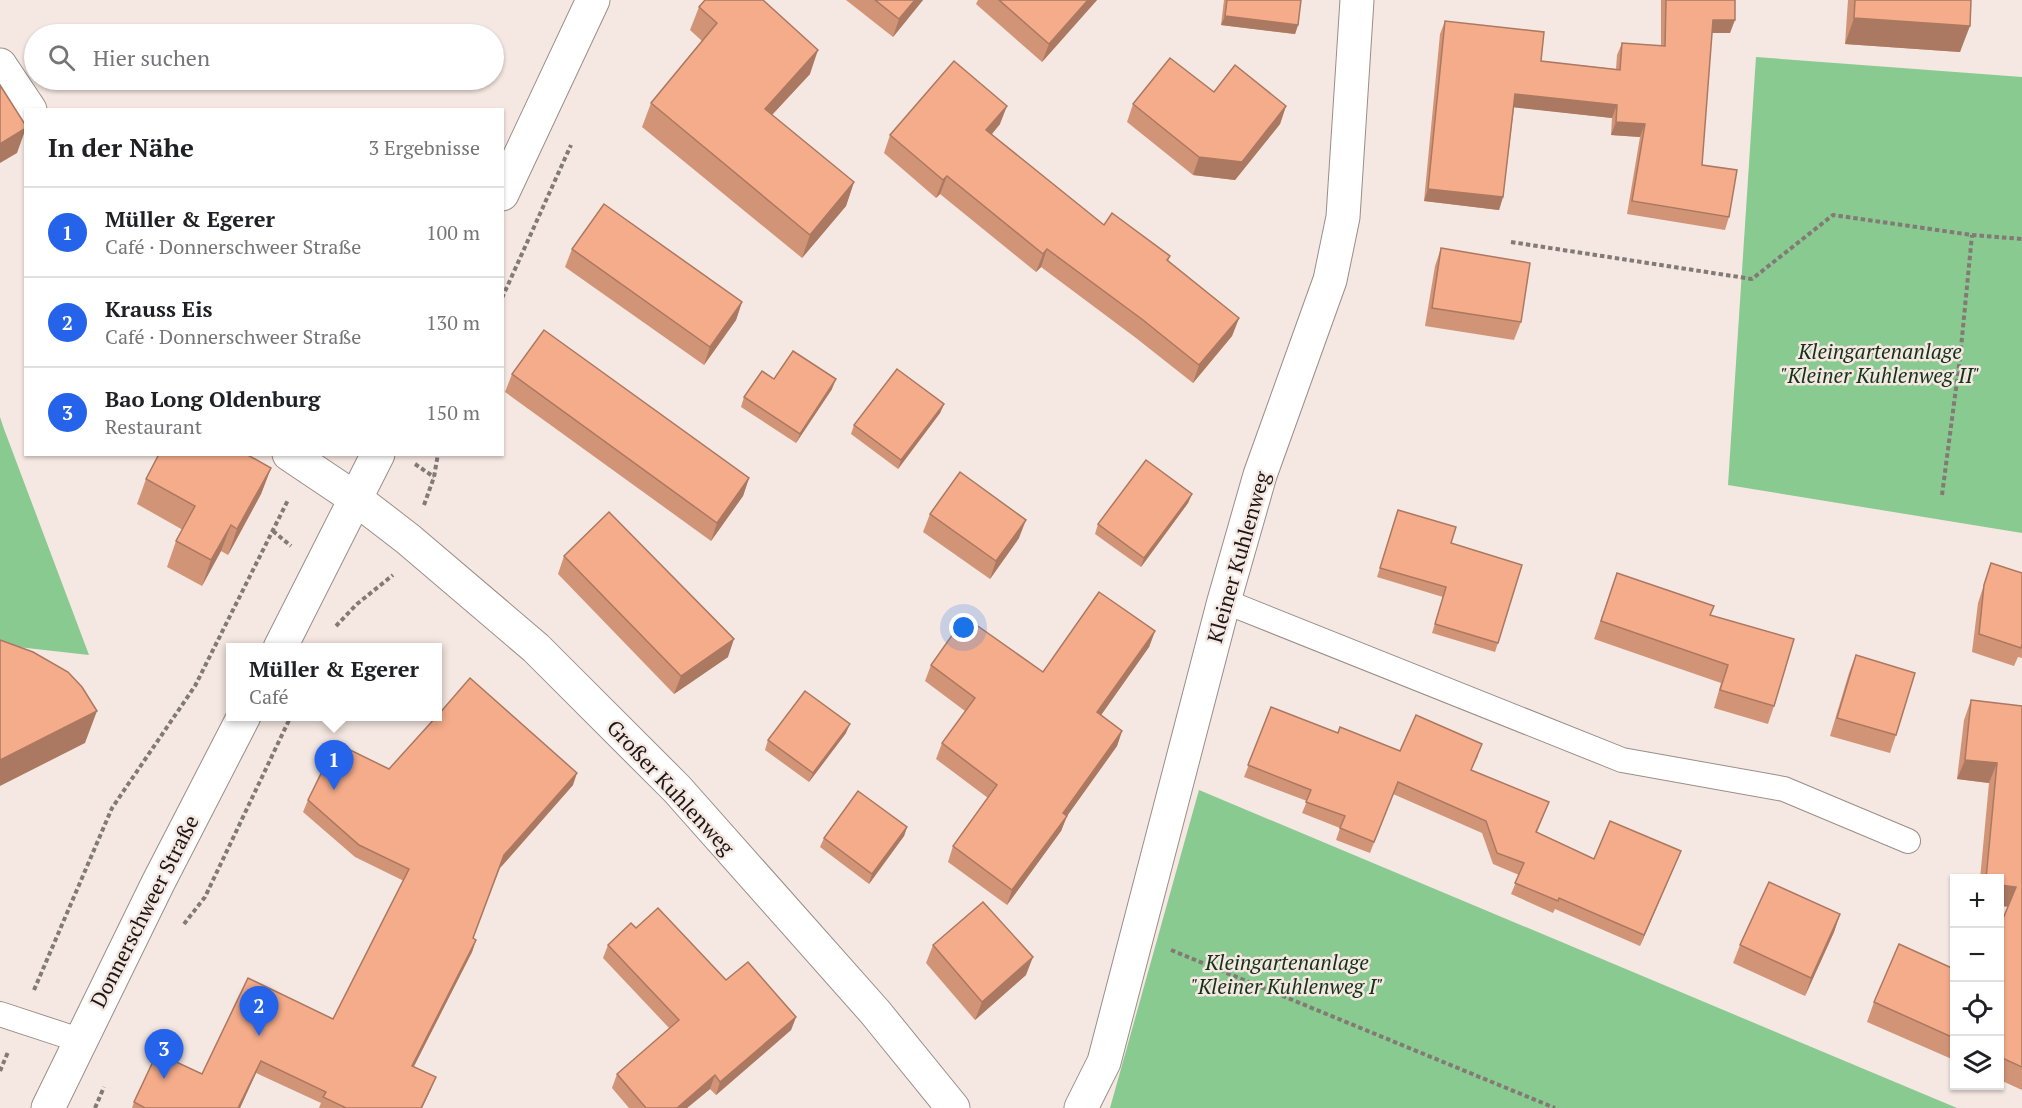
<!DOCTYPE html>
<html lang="de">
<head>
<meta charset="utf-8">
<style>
  body { margin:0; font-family:"PT Serif",serif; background:#f6f6f6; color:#202124 }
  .controls { position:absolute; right:18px; bottom:18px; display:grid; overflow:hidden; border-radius:0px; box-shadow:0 2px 4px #0004 }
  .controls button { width:54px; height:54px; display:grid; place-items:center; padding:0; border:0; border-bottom:2px solid #e0e0e0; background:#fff; color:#202124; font:30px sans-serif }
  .you { position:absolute; left:964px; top:628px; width:21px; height:21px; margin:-15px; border:4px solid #fff; border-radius:50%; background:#1a73e8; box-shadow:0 0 0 9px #1a73e833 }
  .badge { display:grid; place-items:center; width:39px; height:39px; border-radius:50%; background:#2563eb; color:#fff; font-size:20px; font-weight:700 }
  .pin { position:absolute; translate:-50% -50px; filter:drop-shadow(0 2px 3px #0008) }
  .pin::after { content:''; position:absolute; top:32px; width:21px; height:18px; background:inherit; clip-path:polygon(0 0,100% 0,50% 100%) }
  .popup { position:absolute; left:226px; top:643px; width:216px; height:78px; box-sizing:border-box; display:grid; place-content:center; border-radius:0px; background:#fff; filter:drop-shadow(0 2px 4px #0005); font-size:20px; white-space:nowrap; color:#757577 }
  .popup b { font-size:22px; color:#202124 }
  .popup::after { content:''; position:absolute; left:50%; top:100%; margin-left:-12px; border:12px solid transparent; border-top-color:#fff }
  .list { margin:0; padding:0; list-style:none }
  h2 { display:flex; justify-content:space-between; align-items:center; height:78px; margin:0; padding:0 24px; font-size:26px }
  h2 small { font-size:20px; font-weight:400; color:#757577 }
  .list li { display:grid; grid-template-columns:39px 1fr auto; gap:18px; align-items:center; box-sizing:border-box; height:90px; padding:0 24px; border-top:2px solid #e0e0e0 }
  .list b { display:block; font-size:22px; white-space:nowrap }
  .list p { margin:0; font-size:20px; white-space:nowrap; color:#757577 }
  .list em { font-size:20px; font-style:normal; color:#757577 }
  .icon { flex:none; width:33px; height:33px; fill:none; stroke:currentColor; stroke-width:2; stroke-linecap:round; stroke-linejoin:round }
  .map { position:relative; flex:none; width:2022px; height:1108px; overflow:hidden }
  .search { position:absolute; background:#fff; box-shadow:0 2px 4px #0004; left:24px; top:24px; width:480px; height:66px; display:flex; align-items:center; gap:15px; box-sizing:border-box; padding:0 21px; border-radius:33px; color:#757577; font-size:22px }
  .panel { position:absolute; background:#fff; box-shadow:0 2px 4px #0004; left:24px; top:108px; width:480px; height:348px; border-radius:0px }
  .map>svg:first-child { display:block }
</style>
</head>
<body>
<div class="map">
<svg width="2022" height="1108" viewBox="0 0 2022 1108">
  <rect width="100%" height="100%" fill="#f5e7e1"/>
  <!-- green -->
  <g fill="#88ca90">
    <polygon points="1756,57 2022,77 2022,533 1728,485"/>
    <polygon points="0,417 4,429 89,655 0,645"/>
    <polygon points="1199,790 1957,1108 1110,1108"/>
  </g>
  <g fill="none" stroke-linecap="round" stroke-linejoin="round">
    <!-- lane casing -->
    <g stroke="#9a8e88" stroke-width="26">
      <g id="lane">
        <polyline points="1224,601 1622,760 1784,789 1908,841"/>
        <polyline points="0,1014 79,1040"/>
      </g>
    </g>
    <!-- street casing -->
    <g stroke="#9a8e88" stroke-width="35">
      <g id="street">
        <polyline points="0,65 30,110"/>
        <polyline points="289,454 356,499 408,539 536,648 677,789 875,1012 953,1108"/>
        <polyline points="1081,1108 1104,1062 1224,601 1260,475 1330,280 1343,217 1357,0"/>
      </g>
    </g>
    <!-- secondary casing -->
    <g stroke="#9a8e88" stroke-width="35">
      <g id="secondary">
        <polyline points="502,194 593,0"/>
        <polyline points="280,648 378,454"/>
        <polyline points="48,1108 158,883 244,716"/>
      </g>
    </g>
    <!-- path -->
    <g stroke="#837a76" stroke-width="4" stroke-dasharray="4.5 3" stroke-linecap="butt">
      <polyline points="1511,242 1752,279 1833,215 1972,235 2022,239"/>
      <polyline points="502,298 571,145"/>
      <polyline points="1856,351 1960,358 1972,235"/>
      <polyline points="415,464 434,477"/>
      <polyline points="1942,495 1960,358"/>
      <polyline points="424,505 434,477 438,454"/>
      <polyline points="273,531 291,546"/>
      <polyline points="336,626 357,604 393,575"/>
      <polyline points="184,924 205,897 291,716"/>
      <polyline points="1171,950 1555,1108"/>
      <polyline points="34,990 112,808 195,686 288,500"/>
      <polyline points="0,1071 8,1052"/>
      <polyline points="95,1108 104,1087"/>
    </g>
    <!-- lane -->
    <use href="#lane" stroke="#fff" stroke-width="24"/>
    <!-- street -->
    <use href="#street" stroke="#fff" stroke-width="33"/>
    <!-- secondary -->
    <use href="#secondary" stroke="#fff" stroke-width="33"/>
  </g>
  <!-- wall -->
  <g fill="#d29477">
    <polygon points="846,0 923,0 893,37"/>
    <polygon points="978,0 1097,0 1042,62 976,4"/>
    <polygon points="1224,0 1301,0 1298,25 1295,34 1221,25"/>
    <polygon points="1661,0 1735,0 1730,33 1712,33 1702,165 1729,217 1725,230 1627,214 1640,137 1611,135 1612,118 1514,107 1503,197 1499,210 1424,201 1440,34 1445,21 1541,61 1616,69 1617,55 1622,43 1661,46"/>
    <polygon points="1848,0 1971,0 1960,52 1845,44"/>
    <polygon points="699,7 810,74 772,115 854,182 846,206 802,258 642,127 651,103 702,41 690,30"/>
    <polygon points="1214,92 1286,106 1280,124 1235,180 1193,175 1127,122 1133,104"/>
    <polygon points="1000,124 992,134 1104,225 1170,256 1168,261 1239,318 1232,336 1193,383 1136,338 1041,267 1036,272 940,194 936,198 884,153 890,135"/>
    <polygon points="1441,248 1521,322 1514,340 1425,326 1435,266"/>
    <polygon points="572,249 742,302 736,320 704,365 565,267"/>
    <polygon points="512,374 749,478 743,496 711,541 505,392"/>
    <polygon points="774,379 832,389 796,443 741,407 744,397"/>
    <polygon points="944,404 940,413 898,469 851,434 854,425"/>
    <polygon points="271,468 261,494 228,555 221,551 202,586 167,567 176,541 183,530 137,504 146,479"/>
    <polygon points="1192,494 1188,503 1141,567 1095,534 1098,524"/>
    <polygon points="1398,510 1451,543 1498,643 1495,652 1432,633 1443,597 1377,577"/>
    <polygon points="930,514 1019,538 990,579 923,532"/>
    <polygon points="564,556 728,657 674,694 558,574"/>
    <polygon points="1991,563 2022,573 2022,658 2018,657 2014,666 1972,652 1978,603"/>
    <polygon points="1617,573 1710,615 1774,706 1768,724 1714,708 1721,683 1594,639"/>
    <polygon points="1155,631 1149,647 1101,715 1122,731 1117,746 1067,816 1061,831 1007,905 948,862 953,846 988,798 936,759 942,743 965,711 925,681 931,665 1043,672"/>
    <polygon points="1856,655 1896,735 1890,753 1830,736 1849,673"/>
    <polygon points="1971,700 2022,706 2022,1090 2000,1080 2000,926 2008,906 2000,879 1980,879 1989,783 1957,779 1964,720"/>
    <polygon points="1271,707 1338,733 1400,751 1478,756 1471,770 1549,802 1537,832 1594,859 1681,851 1640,946 1555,909 1553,913 1511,894 1519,875 1493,864 1482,833 1393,794 1370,853 1336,840 1340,828 1302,813 1307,801 1244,777"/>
    <polygon points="846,733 809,782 765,750 768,740"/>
    <polygon points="389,769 573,785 500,868 473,938 476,940 472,952 414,1066 431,1089 422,1108 319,1108 321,1103 256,1073 240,1108 132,1108 134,1102 333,1019 404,881 355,857 303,812 308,800"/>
    <polygon points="907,827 904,836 869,884 820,847 824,838"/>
    <polygon points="1840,914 1834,932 1805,996 1733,963 1740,945"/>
    <polygon points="636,928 726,980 796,1017 791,1030 716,1095 710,1089 687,1108 629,1108 612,1088 617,1074 670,1029 603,958 608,945"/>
    <polygon points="933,945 1026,975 975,1020 926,963"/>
    <polygon points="1954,969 1954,1060 1867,1022 1874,1002"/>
  </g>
  <!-- shaded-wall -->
  <g fill="#ab7861">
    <polygon points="915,0 923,0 893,37 899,19"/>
    <polygon points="1088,0 1097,0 1042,62 1049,44"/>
    <polygon points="1225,16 1298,25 1295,34 1221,25"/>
    <polygon points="1854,18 1970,26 1960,52 1845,44"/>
    <polygon points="1713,20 1735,20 1730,33 1708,33"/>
    <polygon points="818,50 810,74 756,132 765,109"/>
    <polygon points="1515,94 1617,105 1612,118 1511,107"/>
    <polygon points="1007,106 1000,124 980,148 986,130"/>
    <polygon points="1286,106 1280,124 1235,180 1193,175 1199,157"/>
    <polygon points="1616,122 1645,124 1640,137 1611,135"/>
    <polygon points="26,128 17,153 0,163 0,144"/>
    <polygon points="947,176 940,194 936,198 943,180"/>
    <polygon points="854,182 846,206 802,258 810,235"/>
    <polygon points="1428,189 1503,197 1499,210 1424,201"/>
    <polygon points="1047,249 1041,267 1036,272 1043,254"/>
    <polygon points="742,302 736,320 704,365 710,347"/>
    <polygon points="1239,318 1232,336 1193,383 1199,365"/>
    <polygon points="836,379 832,389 796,443 800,434"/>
    <polygon points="944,404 940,413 898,469 901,460"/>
    <polygon points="271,468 261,494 228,555 237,529"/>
    <polygon points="749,478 743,496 711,541 717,523"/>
    <polygon points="1192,494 1188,503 1141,567 1144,558"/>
    <polygon points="1026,520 1019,538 990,579 996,561"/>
    <polygon points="231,525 221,551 202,586 211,560"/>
    <polygon points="1155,631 1149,647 1092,728 1097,712"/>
    <polygon points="734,639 728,657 674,694 681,676"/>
    <polygon points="97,711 85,743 0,786 0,760"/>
    <polygon points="850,724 846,733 809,782 813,773"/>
    <polygon points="1122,731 1117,746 1067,816 1061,831 1007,905 1012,890 1063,813"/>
    <polygon points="1965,760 1997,763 1989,783 1957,779"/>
    <polygon points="577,773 573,785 500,868 504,855"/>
    <polygon points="907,827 904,836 869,884 872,874"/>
    <polygon points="1681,851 1676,863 1640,946 1644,935"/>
    <polygon points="2000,885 2016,887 2009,907 2000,906"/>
    <polygon points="1840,914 1834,932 1805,996 1811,978"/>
    <polygon points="476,940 472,952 408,1078 412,1066"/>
    <polygon points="1033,957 1026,975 975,1020 982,1002"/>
    <polygon points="796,1017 791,1030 716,1095 720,1082"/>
    <polygon points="261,1061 256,1073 240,1108 238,1108"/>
    <polygon points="715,1075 710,1089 687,1108 677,1108"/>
    <polygon points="436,1077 431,1089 422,1108 421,1108"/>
  </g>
  <!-- building -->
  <g fill="#f4ac8a" stroke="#ab7861" stroke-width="1.5">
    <polygon points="705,0 763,0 818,50 765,109 854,182 810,235 651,103 717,23 699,7"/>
    <polygon points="875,0 915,0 899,19"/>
    <polygon points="999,0 1088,0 1049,44"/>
    <polygon points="1227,0 1301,0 1298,25 1225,16"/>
    <polygon points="1666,0 1735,0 1735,20 1713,20 1702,165 1737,170 1729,217 1632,201 1645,124 1616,122 1617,105 1515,94 1503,197 1428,189 1445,21 1544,32 1541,61 1620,70 1622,43 1665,46"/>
    <polygon points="1855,0 1971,0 1970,26 1854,18"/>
    <polygon points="1170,58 1214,92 1235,65 1286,106 1242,162 1199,157 1133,104"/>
    <polygon points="954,61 1007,106 986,130 1104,225 1112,213 1170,256 1167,260 1239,318 1199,365 1143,320 1047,249 1043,254 947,176 943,180 890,135"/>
    <polygon points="0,85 26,126 26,128 0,144"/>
    <polygon points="604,204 742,302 710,347 572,249"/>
    <polygon points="1441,248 1530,263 1521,322 1432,308"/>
    <polygon points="544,330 749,478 717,523 512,374"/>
    <polygon points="793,351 836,379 800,434 744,397 762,371 774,379"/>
    <polygon points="897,369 944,404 901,460 854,425"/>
    <polygon points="159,454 246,454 271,468 237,529 231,525 211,560 176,541 195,506 146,479"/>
    <polygon points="1146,460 1192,494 1144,558 1098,524"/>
    <polygon points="960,472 1026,520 996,561 930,514"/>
    <polygon points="1398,510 1456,527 1451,543 1522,565 1498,643 1435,624 1446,587 1380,568"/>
    <polygon points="609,512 734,639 681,676 564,556"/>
    <polygon points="1991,563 2022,573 2022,644 2021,648 1979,634 1984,585"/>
    <polygon points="1617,573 1714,606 1710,615 1794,639 1774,706 1720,690 1728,665 1601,621"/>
    <polygon points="1099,592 1155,631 1097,712 1122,731 1063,813 1067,816 1012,890 953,846 997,785 942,743 975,698 931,665 965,617 1043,672"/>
    <polygon points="0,640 33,652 68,672 82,687 97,711 0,760"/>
    <polygon points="1856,655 1915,673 1896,735 1837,718"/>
    <polygon points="470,678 577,773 504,855 473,938 476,940 412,1066 436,1077 421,1108 346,1108 323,1097 326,1092 261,1061 238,1108 145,1108 134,1102 157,1053 202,1074 248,978 333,1019 409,869 359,845 308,800 336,743 389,769 436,717 438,717 438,715"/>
    <polygon points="805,691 850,724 813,773 768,740"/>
    <polygon points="1971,700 2022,706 2022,1067 2000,1057 2000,926 2016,887 2000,885 2000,879 1986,879 1997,763 1965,760"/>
    <polygon points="1271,707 1338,733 1340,727 1400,751 1416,715 1482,744 1471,770 1549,802 1536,832 1594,859 1610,821 1681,851 1644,935 1559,898 1558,901 1515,883 1524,863 1497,853 1486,821 1398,782 1374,842 1340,828 1345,816 1306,802 1311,790 1248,765"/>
    <polygon points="858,791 907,827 872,874 824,838"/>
    <polygon points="1769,882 1840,914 1811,978 1740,945"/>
    <polygon points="983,902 1033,957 982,1002 933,945"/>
    <polygon points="658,908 726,980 748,962 796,1017 720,1082 715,1075 677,1108 646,1108 617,1074 679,1020 608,945 631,923 636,928"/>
    <polygon points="1899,944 1954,969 1954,1038 1874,1002"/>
  </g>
  <g text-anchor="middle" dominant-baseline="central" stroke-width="5" stroke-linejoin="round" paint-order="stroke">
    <!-- park labels -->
    <g font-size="21" font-style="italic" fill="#123318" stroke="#f5e7e1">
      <text x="1880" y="351">Kleingartenanlage<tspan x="1880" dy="24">"Kleiner Kuhlenweg II"</tspan></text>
      <text x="1287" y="962">Kleingartenanlage<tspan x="1287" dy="24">"Kleiner Kuhlenweg I"</tspan></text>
    </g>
    <!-- street labels -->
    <g font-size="21" fill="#1c1715" stroke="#f5e7e1">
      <text transform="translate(1238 557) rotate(-74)">Kleiner Kuhlenweg</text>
      <text transform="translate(671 787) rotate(47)">Großer Kuhlenweg</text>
      <text transform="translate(144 911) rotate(-63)">Donnerschweer Straße</text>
    </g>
  </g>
</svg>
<div class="controls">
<button>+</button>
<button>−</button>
<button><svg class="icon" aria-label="locate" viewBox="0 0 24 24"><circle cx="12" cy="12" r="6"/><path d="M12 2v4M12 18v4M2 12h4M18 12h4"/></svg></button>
<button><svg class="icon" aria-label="layers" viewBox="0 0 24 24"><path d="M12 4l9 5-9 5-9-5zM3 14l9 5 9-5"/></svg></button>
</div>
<div class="you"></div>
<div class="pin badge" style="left:334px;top:790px">1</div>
<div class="popup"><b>Müller &amp; Egerer</b>Café</div>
<div class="pin badge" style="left:259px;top:1036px">2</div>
<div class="pin badge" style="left:164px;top:1079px">3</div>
<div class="search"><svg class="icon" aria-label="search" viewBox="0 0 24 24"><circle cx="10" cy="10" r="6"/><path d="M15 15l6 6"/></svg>Hier suchen</div>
<section class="panel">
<h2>In der Nähe<small>3 Ergebnisse</small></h2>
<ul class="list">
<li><span class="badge">1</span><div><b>Müller &amp; Egerer</b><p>Café · Donnerschweer Straße</p></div><em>100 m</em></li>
<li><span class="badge">2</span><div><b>Krauss Eis</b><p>Café · Donnerschweer Straße</p></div><em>130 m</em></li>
<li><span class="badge">3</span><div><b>Bao Long Oldenburg</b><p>Restaurant</p></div><em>150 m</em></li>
</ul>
</section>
</div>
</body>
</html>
